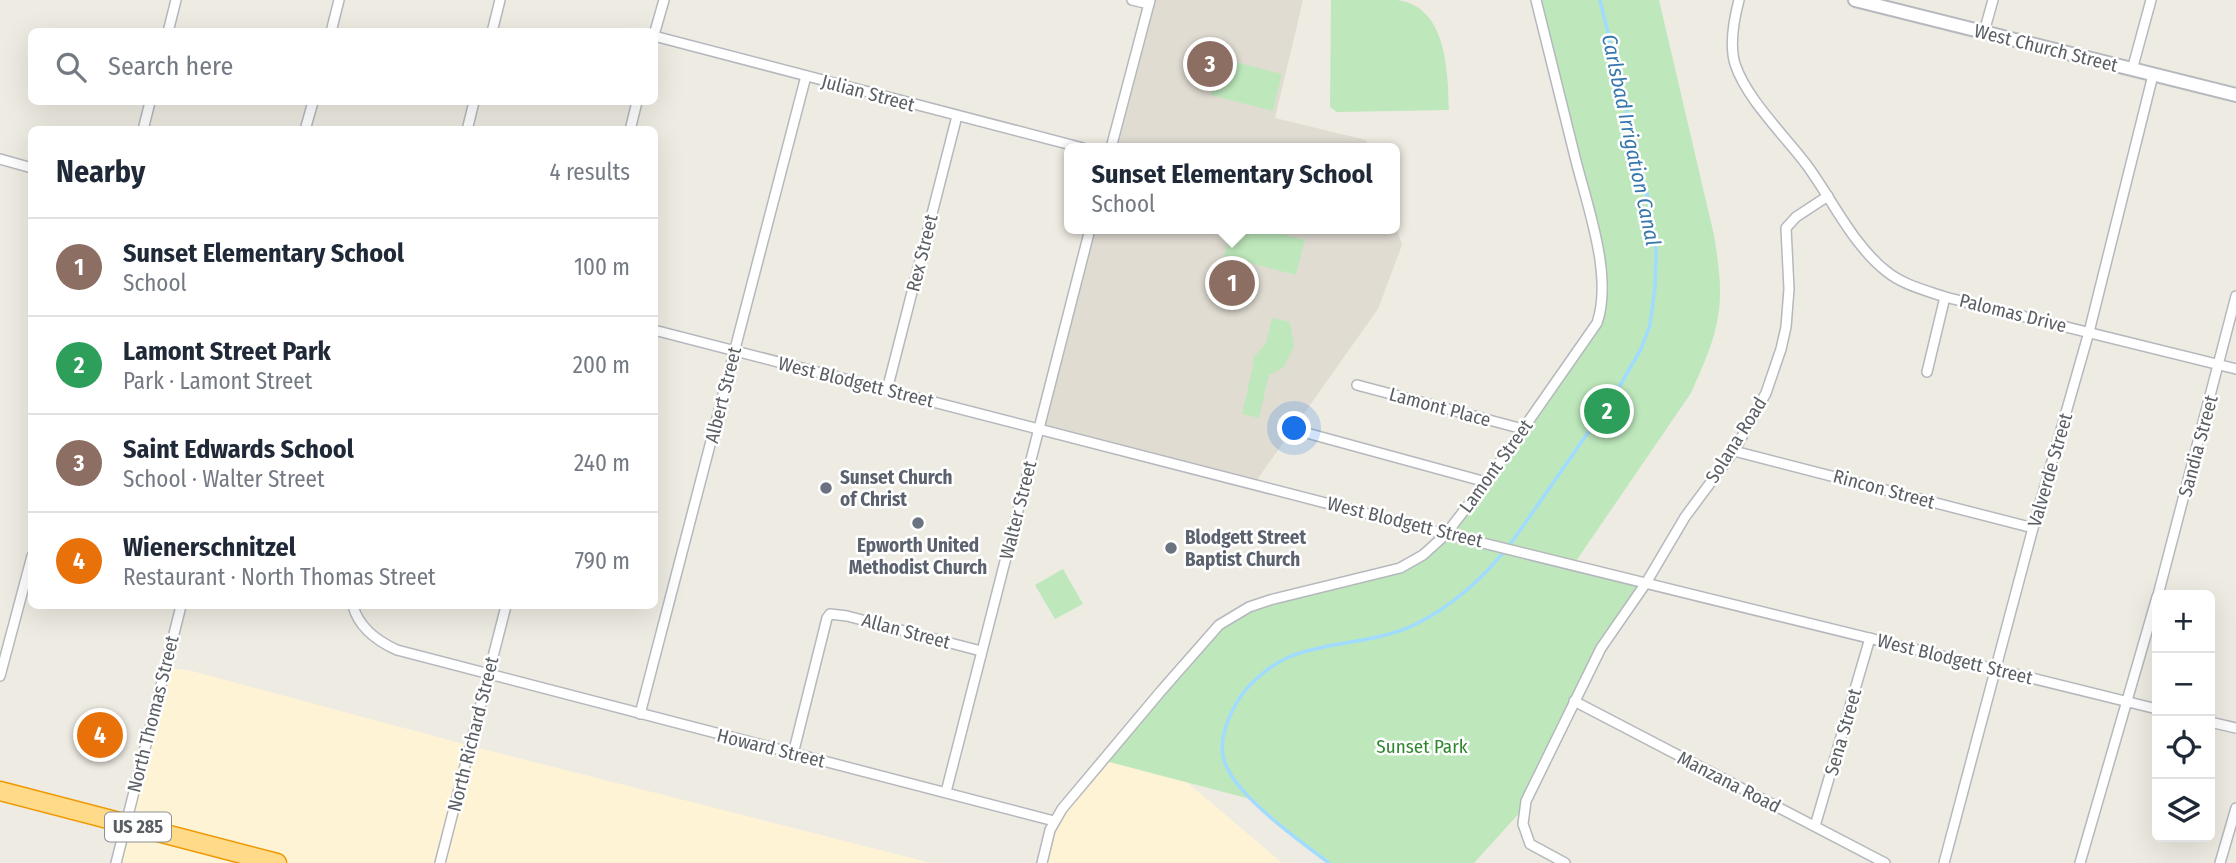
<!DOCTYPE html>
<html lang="en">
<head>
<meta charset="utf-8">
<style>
  body { margin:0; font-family:"Fira Sans Condensed",sans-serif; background:#f6f6f7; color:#1f2937 }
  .controls { position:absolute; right:21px; bottom:21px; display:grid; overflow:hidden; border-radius:10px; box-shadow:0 7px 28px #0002 }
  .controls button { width:63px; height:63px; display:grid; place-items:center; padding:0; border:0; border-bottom:2px solid #e0e1e3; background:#fff; color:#1f2937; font:35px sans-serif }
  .you { position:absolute; left:1295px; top:429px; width:24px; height:24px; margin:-18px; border:5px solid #fff; border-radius:50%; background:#1a73e8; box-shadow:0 0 0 10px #1a73e833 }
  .badge { display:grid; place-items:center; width:46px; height:46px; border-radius:50%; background:#d93025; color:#fff; font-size:23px; font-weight:700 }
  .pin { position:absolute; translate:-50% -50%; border:4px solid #fff; box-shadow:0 2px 7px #0006 }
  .popup { position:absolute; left:1064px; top:143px; width:336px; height:91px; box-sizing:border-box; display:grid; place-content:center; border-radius:10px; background:#fff; filter:drop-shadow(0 2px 5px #0005); font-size:23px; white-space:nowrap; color:#747a83 }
  .popup b { font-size:26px; color:#1f2937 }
  .popup::after { content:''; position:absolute; left:50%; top:100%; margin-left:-14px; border:14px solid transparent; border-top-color:#fff }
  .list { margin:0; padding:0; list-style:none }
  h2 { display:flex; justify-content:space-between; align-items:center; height:91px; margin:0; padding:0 28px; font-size:30px }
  h2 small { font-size:23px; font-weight:400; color:#747a83 }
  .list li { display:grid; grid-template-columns:46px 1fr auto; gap:21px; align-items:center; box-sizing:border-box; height:98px; padding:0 28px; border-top:2px solid #e0e1e3 }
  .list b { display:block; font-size:26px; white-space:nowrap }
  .list p { margin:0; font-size:23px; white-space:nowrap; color:#747a83 }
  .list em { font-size:23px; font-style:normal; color:#747a83 }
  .icon { flex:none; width:38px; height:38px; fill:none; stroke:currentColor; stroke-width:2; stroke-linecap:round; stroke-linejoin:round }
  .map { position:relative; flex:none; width:2236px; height:863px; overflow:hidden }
  .search { position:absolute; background:#fff; box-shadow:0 7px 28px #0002; left:28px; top:28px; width:630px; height:77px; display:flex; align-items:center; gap:18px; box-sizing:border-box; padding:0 24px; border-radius:10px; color:#747a83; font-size:26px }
  .panel { position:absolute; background:#fff; box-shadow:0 7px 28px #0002; left:28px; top:126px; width:630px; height:483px; border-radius:10px }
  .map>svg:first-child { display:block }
</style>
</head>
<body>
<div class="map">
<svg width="2236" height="863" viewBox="0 0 2236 863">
  <rect width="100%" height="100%" fill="#eeebe2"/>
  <!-- commercial -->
  <g fill="#fff3d6">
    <polygon points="165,667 192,671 471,746 931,863 116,863"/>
    <polygon points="1102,760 1188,783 1282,863 1042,863 1050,830"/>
  </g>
  <!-- education -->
  <g fill="#e0dcd2">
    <polygon points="1150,0 1303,0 1275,118 1366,140 1369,148 1111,148"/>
    <polygon points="1395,222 1402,245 1378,309 1254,484 1039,429 1090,229 1395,229"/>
  </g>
  <!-- green -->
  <g fill="#bee8bc">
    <path d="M1331 0C1352 0 1376 0 1397 0 1447 6 1448 72 1449 110L1337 112 1330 107Z"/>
    <path d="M1536 0H1659L1714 235C1718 261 1723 290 1718 316 1714 343 1702 368 1691 393L1574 564 1646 583 1601 648 1523 809 1474 863H1329L1283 828 1254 800 1102 760 1206 639 1249 607 1380 574 1433 546 1597 324 1601 268Z"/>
    <polygon points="1220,58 1282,74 1273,111 1211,95"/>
    <polygon points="1231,229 1260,229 1305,240 1296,275 1224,256"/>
    <polygon points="1272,318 1290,322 1294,347 1283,368 1269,375 1259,418 1242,414 1253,366 1253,358 1266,343"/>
    <polygon points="1063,569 1083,604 1055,619 1035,585"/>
  </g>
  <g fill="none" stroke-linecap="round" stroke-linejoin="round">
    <!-- stream -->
    <path stroke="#a1dbff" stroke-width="3.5" d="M1329 863C1300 841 1234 795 1224 760 1219 742 1227 720 1236 704 1247 684 1270 665 1291 656 1330 641 1376 643 1414 625 1455 605 1487 575 1514 539L1615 394 1641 349 1650 325 1655 288 1656 252 1650 206 1600 0"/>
    <!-- street casing -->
    <g stroke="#b5b8bd" stroke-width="12">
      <g id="street">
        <polyline points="1132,0 1149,4"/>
        <path d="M1739 0C1734 19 1729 44 1735 64 1746 98 1784 135 1806 164 1832 199 1852 244 1886 271 1903 285 1925 290 1945 297L2236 369"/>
        <polyline points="168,32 176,0"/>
        <polyline points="331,32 339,0"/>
        <polyline points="492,32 500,0"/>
        <polyline points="1984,32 1993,0"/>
        <polyline points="654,35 664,0"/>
        <polyline points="654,36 1083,148"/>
        <polyline points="2132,70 2151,0"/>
        <polyline points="143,130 150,102"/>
        <polyline points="305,130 313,102"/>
        <polyline points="467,130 474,102"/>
        <polyline points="630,130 637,102"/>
        <polyline points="1111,148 1150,0"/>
        <polyline points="0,159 32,168"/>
        <polyline points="654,330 1446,534 2157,709"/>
        <polyline points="1927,372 1945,297"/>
        <polyline points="1357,385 1523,429"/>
        <polyline points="887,390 957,116"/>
        <polyline points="1292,429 1486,482"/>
        <polyline points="1734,451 2033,528"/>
        <polyline points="2158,595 2236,296"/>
        <path d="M353 606C359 628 377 641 397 650L1054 821"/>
        <polyline points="0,676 32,556"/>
        <polyline points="1574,701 1885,863"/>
        <polyline points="640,714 806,76"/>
        <polyline points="2210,722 2236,728"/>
        <polyline points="793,754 827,618 830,614 847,616 981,651"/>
        <polyline points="946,792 1090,229"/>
        <polyline points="1815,826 1870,638"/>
        <polyline points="116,863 181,606"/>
        <polyline points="440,863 506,606"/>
        <path d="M1042 863 1050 830 1062 809 1161 691 1219 625 1249 607 1270 600 1400 568 1423 555 1433 546 1446 534 1486 482 1597 323C1613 277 1588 208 1576 161 1563 107 1549 54 1536 0"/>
        <polyline points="1565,863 1530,844 1523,824 1526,801 1601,648 1646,583 1685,517 1734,451 1766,393 1781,349 1786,327 1789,289 1786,228 1796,217 1828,196"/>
        <polyline points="1944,863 2033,528 2089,332 2153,75"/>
        <polyline points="2080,863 2157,597"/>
        <polyline points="2220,863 2236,808"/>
      </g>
    </g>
    <!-- secondary casing -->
    <g stroke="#b5babf" stroke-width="16">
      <polyline id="secondary" points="1855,0 2236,95"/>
    </g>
    <!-- highway casing -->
    <g stroke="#f09800" stroke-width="21">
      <polyline id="highway" points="0,791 277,863"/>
    </g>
    <!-- street -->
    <use href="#street" stroke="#fff" stroke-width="9"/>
    <!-- secondary -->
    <use href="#secondary" stroke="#fff" stroke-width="12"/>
    <!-- highway -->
    <use href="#highway" stroke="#ffda88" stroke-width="18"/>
  </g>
  <!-- markers -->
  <g fill="#6b7280" stroke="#fff" stroke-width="2.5">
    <circle cx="826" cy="488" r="7"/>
    <circle cx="918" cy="523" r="7"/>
    <circle cx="1171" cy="548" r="7"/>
  </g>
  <g text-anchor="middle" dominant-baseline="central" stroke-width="5" stroke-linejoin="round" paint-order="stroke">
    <!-- shield labels -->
    <rect fill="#fff" stroke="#8c8f92" stroke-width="2" x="105" y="812.5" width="66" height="29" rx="5"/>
    <g font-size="18" font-weight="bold" fill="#5a5f64">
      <text x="138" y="827">US 285</text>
    </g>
    <!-- street labels -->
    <g font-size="19" fill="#5a5f64" stroke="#fff">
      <text transform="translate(2046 48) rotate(14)">West Church Street</text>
      <text transform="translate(868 93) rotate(15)">Julian Street</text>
      <text transform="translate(922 253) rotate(-76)">Rex Street</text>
      <text transform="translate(2013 313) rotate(14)">Palomas Drive</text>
      <text transform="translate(856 382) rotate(14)">West Blodgett Street</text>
      <text transform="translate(723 395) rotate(-76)">Albert Street</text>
      <text transform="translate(1440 407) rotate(15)">Lamont Place</text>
      <text transform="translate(1736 440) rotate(-58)">Solana Road</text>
      <text transform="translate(2198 446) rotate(-75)">Sandia Street</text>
      <text transform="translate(1496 466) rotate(-54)">Lamont Street</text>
      <text transform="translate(2050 470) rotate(-74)">Valverde Street</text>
      <text transform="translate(1884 489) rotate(15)">Rincon Street</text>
      <text transform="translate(1018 510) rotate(-76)">Walter Street</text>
      <text transform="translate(1405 522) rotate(14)">West Blodgett Street</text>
      <text transform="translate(906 631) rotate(15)">Allan Street</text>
      <text transform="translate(1955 659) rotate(14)">West Blodgett Street</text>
      <text transform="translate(153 714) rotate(-76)">North Thomas Street</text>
      <text transform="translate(1843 732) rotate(-74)">Sena Street</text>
      <text transform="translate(473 734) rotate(-76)">North Richard Street</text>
      <text transform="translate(771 748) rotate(14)">Howard Street</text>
      <text transform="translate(1729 782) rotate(27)">Manzana Road</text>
    </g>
    <!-- worship labels -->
    <g font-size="19" font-weight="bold" fill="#5b616d" stroke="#fff" text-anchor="start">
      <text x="840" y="477">Sunset Church<tspan x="840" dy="22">of Christ</tspan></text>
      <text x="1185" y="537">Blodgett Street<tspan x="1185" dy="22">Baptist Church</tspan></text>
      <text x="918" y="545" text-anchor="middle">Epworth United<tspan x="918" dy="22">Methodist Church</tspan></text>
    </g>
    <!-- park labels -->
    <g font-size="19" fill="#2f862f" stroke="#fff">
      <text x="1422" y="746">Sunset Park</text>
    </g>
    <!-- water labels -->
    <g font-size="21" font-style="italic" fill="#3677ae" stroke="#fff">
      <text transform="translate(1631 140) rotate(78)">Carlsbad Irrigation Canal</text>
    </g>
  </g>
</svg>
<div class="controls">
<button>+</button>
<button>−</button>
<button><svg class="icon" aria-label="locate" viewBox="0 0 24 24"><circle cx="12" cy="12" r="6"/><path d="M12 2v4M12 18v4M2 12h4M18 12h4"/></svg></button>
<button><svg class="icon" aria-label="layers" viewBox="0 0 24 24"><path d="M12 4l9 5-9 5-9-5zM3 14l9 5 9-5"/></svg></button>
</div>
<div class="you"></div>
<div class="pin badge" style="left:1232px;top:283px;background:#8d6e63">1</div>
<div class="popup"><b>Sunset Elementary School</b>School</div>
<div class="pin badge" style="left:1607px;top:411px;background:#2e9e5b">2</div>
<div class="pin badge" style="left:1210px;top:64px;background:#8d6e63">3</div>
<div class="pin badge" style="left:100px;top:735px;background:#e8710a">4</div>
<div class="search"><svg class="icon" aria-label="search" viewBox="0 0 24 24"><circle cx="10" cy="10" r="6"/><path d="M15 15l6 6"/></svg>Search here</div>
<section class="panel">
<h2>Nearby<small>4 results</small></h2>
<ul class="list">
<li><span class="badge" style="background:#8d6e63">1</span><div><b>Sunset Elementary School</b><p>School</p></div><em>100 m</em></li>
<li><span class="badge" style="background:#2e9e5b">2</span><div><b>Lamont Street Park</b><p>Park · Lamont Street</p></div><em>200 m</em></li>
<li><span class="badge" style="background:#8d6e63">3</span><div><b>Saint Edwards School</b><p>School · Walter Street</p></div><em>240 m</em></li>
<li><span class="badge" style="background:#e8710a">4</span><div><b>Wienerschnitzel</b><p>Restaurant · North Thomas Street</p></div><em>790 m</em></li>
</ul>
</section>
</div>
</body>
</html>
